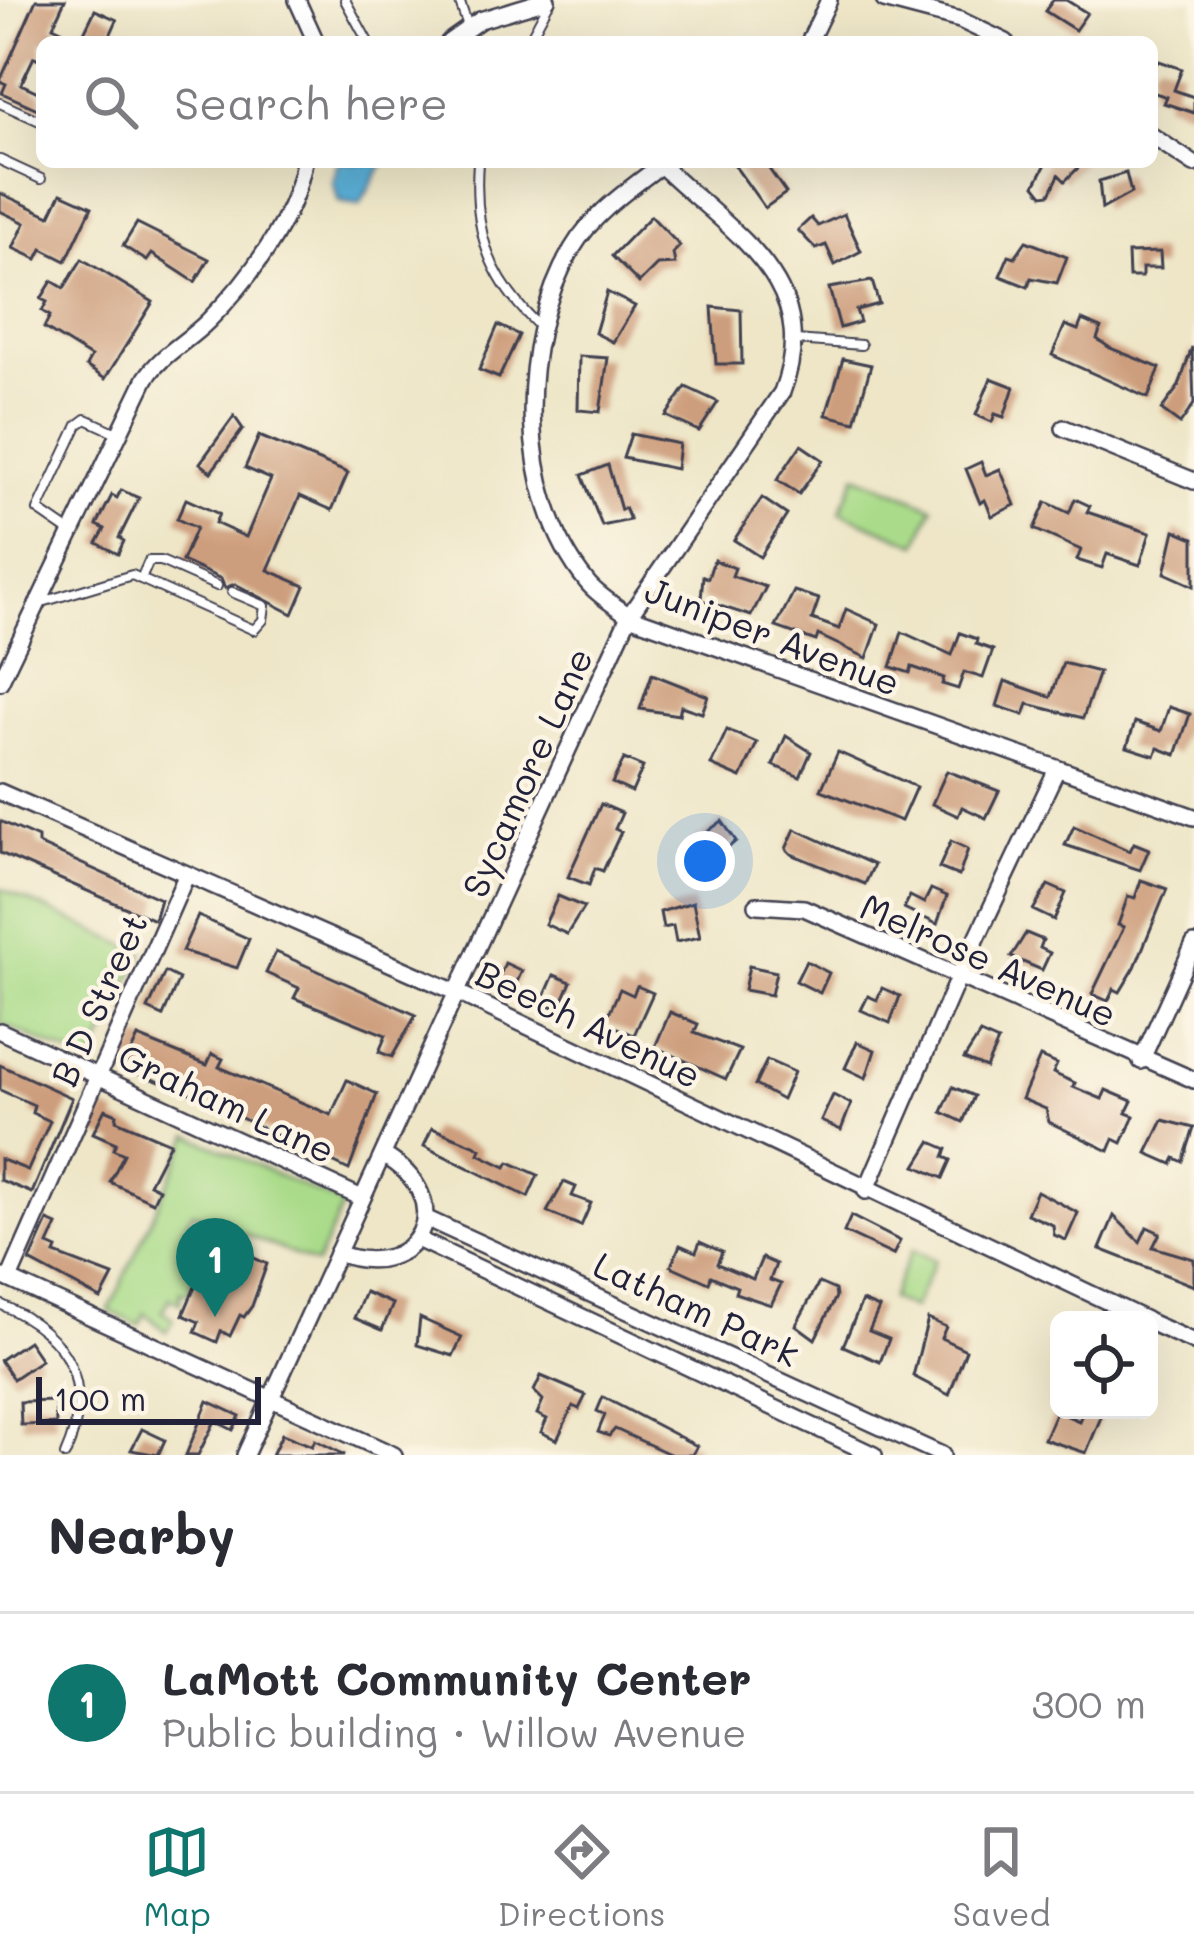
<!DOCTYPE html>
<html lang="en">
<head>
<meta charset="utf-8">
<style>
  body { margin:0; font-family:Mali,sans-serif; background:#f7f7f7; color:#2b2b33 }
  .controls { position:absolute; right:36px; bottom:36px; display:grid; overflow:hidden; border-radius:18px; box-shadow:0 12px 48px #0002 }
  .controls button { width:108px; height:108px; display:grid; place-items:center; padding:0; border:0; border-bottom:3px solid #e1e1e2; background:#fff; color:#2b2b33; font:60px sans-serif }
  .scale { position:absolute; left:36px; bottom:30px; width:225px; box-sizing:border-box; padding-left:12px; border:6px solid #22223b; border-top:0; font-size:33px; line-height:42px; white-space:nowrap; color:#22223b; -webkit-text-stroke:9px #fcf5e5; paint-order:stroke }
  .you { position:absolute; left:705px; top:861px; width:42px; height:42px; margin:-30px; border:9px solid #fff; border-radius:50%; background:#1a73e8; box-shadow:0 0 0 18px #1a73e833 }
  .badge { display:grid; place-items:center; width:78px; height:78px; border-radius:50%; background:#0f766e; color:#fff; font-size:39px; font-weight:700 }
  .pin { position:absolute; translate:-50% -99px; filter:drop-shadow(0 3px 6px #0008) }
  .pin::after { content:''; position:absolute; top:63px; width:42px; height:36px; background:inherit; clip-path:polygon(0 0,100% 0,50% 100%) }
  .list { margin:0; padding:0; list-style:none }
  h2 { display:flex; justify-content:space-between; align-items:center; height:156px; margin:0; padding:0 48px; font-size:51px }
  h2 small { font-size:39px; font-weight:400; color:#7c7c81 }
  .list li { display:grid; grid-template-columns:78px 1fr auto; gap:36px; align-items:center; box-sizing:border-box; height:180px; padding:0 48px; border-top:3px solid #e1e1e2 }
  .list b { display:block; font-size:45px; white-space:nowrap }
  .list p { margin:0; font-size:39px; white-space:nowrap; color:#7c7c81 }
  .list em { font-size:39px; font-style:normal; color:#7c7c81 }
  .icon { flex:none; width:66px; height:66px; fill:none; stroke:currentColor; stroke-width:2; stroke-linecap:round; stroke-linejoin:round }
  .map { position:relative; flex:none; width:1194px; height:1455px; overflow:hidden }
  .search { position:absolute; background:#fff; box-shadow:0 12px 48px #0002; left:36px; right:36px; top:36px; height:132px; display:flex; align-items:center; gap:30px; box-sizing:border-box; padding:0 42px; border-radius:18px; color:#7c7c81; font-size:45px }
  .sheet { height:336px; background:#fff }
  nav { display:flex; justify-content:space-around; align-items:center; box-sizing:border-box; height:168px; border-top:3px solid #e1e1e2; background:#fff; font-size:33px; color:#7c7c81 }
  nav a { display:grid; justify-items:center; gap:6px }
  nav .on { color:#0f766e }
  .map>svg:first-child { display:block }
</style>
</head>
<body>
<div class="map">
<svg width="1194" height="1455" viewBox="0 0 1194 1455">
  <rect width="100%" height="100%" fill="#fcf5e5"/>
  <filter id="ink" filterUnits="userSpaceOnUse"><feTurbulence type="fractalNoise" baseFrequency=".00833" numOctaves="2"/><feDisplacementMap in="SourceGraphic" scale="24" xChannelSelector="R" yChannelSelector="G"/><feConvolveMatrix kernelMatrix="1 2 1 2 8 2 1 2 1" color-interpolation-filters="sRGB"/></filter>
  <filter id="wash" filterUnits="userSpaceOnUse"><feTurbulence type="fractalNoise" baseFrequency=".004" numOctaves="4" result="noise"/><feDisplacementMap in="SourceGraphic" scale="48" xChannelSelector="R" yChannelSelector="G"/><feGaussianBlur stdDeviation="2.7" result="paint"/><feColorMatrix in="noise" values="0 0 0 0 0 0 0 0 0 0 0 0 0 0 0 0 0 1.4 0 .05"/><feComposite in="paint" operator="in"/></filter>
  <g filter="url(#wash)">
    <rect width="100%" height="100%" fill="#eee6c7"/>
    <!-- green -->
    <g fill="#aadb8a" stroke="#667e62" stroke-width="3">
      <polygon points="856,475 933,507 917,544 840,512"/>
      <polygon points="0,888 143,953 91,1064 0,1023"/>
      <polygon points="190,1135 343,1205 316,1264 192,1212 183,1231 208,1241 187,1294 180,1292 180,1303 170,1298 162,1311 174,1320 166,1332 145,1313 139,1325 109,1311"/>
      <polygon points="912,1250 935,1260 913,1309 890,1299"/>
    </g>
    <!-- water -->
    <polygon fill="#5aafd6" stroke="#3e6888" stroke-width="3" points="338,162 384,162 360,205 339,202 333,183"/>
    <g id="blocks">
      <!-- building -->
      <g fill="#cd9e7d">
        <polygon points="36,0 65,0 53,26 81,39 95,10 117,20 107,42 42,42 42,60 34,57 21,84 42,94 42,111 2,93 6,84 0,81"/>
        <polygon points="1053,0 1066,0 1087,13 1075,30 1045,11"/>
        <polygon points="1159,61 1182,69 1174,90 1194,97 1194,113 1164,103 1167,97 1152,92 1152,67"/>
        <polygon points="732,162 764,162 786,193 765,208"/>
        <polygon points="1047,162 1084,162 1065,181 1059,175 1050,194 1043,195 1035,185"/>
        <polygon points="1126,173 1131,193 1102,209 1099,181"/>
        <polygon points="0,193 50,216 61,193 92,207 66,261 42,249 37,259 13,248 25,223 0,211"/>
        <polygon points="844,214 861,251 835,265 826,245 816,249 798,230 811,218 818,226"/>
        <polygon points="651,216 680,246 673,253 675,264 657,265 639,283 612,256"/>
        <polygon points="137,223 209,259 195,282 152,254 147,261 123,246"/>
        <polygon points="1026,241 1067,257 1057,283 1031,278 1028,287 1000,276 1009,255 1015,257"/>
        <polygon points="1160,252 1161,268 1142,268 1142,277 1129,277 1128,253"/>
        <polygon points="82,259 153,302 105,379 86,366 91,357 44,328 50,316 42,311 47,302 41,299 52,281 64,288"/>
        <polygon points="872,281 879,304 856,310 860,322 840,328 829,288"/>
        <polygon points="607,292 635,306 613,342 595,333"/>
        <polygon points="712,307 741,310 742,364 716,364"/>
        <polygon points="1082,320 1101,328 1097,339 1110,348 1160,368 1148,398 1052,355 1065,325 1078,330"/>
        <polygon points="498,325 519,335 499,378 479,370"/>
        <polygon points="1192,347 1194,404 1180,424 1161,410 1179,386"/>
        <polygon points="579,356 608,358 600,412 578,410"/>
        <polygon points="843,359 871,365 855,422 826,415"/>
        <polygon points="991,378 1014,387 1004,417 995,414 992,422 976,415"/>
        <polygon points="686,387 718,402 699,431 666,416"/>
        <polygon points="234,416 243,429 211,472 200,463"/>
        <polygon points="631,434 679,444 676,469 623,458"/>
        <polygon points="259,436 348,473 332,510 300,496 268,570 305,586 293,614 235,584 225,588 221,579 182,561 196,528 177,519 186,499 219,514 215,523 246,537 271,479 245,468"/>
        <polygon points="801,445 823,460 799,494 777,480"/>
        <polygon points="981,462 986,475 1000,469 1015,505 992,516 985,500 980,503 966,469"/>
        <polygon points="608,465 621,510 625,508 630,520 602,526 582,475"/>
        <polygon points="121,490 139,498 119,538 124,541 118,554 97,543 105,529 97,525 112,495 117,498"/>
        <polygon points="762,498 787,515 760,557 734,540"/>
        <polygon points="1075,499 1090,506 1087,512 1150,533 1140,565 1107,554 1102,568 1077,560 1081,550 1034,529 1046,502 1069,513"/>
        <polygon points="1175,530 1194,538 1194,586 1165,573"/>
        <polygon points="714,560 735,568 732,576 766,587 751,616 701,600 703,576 708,578"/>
        <polygon points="794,591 819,599 812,619 839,629 846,609 879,624 867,658 818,635 816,641 776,627"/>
        <polygon points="902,632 952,655 960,633 977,639 976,644 993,650 983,678 964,672 958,689 942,684 944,678 912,667 910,673 891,667"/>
        <polygon points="1063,663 1099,672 1083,718 1028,704 1024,715 997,706 1005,681 1051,697"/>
        <polygon points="652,674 708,696 702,713 681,706 679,715 640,709"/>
        <polygon points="1169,707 1190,714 1176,755 1158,748 1155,756 1127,747 1135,722 1161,731"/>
        <polygon points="727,730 757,743 741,778 711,765"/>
        <polygon points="786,736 811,752 800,777 773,765"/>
        <polygon points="838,752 916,787 901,821 821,790"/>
        <polygon points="624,759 643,767 632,792 612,783"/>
        <polygon points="947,771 999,791 986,818 962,807 958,816 932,804"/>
        <polygon points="601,804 622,813 615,829 621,832 603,871 595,868 589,885 568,877"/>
        <polygon points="0,821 38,838 38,844 160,899 154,920 0,853"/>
        <polygon points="722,821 736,841 705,868 693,842"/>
        <polygon points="1074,826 1130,851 1134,843 1149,849 1140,870 1065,845"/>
        <polygon points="795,829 874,865 865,884 791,854 786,849"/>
        <polygon points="951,841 968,849 959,876 939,868"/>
        <polygon points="1141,880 1167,889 1135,967 1120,992 1114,989 1108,1001 1092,994 1124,927 1118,925 1128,896 1135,898"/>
        <polygon points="1048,885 1066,893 1054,920 1033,910"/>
        <polygon points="931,889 947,896 937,924 904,908 910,896 924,903"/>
        <polygon points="558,896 584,907 567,934 545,924"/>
        <polygon points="693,902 700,937 676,942 673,926 663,928 660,912"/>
        <polygon points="198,916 249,939 237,968 182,951"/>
        <polygon points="1026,933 1043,940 1040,948 1050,953 1042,970 1011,957"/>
        <polygon points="276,952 416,1015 392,1057 379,1052 386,1035 294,998 299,988 266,973"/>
        <polygon points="806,961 829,973 820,993 796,981"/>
        <polygon points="505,963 522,971 510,997 494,990"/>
        <polygon points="749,966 776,972 771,995 744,990"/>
        <polygon points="165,972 179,979 163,1016 148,1009"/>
        <polygon points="554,975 571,982 559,1009 542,1002"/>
        <polygon points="637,986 653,993 634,1035 605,1022 620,989 633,995"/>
        <polygon points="882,988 900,996 890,1023 861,1010 868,996 877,1000"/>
        <polygon points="670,1012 698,1024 694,1033 740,1050 726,1079 655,1047"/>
        <polygon points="980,1034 998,1042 986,1068 964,1059"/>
        <polygon points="138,1037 207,1065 212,1054 223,1059 219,1067 331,1115 347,1080 377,1094 349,1170 183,1090 123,1069"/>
        <polygon points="857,1042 875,1050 866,1078 845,1068"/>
        <polygon points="1040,1057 1057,1064 1053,1073 1075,1083 1073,1087 1102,1099 1106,1090 1132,1101 1126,1113 1134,1116 1122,1143 1114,1139 1109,1151 1049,1122 1046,1109 1022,1099"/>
        <polygon points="767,1060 794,1072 782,1100 755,1085"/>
        <polygon points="0,1065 72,1098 32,1193 0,1180 0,1159 28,1170 50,1121 32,1113 34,1105 0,1090"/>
        <polygon points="953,1087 974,1096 963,1122 942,1112"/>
        <polygon points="833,1095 851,1104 841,1130 821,1121"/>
        <polygon points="105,1109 117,1114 116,1120 170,1143 149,1184 159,1189 153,1202 110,1182 124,1154 113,1149 116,1143 93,1133"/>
        <polygon points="1163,1120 1194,1128 1183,1162 1175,1158 1172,1164 1147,1153"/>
        <polygon points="432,1128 474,1145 481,1149 479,1154 506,1167 509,1162 538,1175 528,1197 424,1146"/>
        <polygon points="931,1142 947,1149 944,1157 951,1160 943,1178 916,1166"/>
        <polygon points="564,1182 576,1187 572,1196 591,1203 581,1226 547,1212"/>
        <polygon points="1037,1191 1078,1213 1066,1240 1054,1235 1053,1225 1027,1214"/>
        <polygon points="851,1216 900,1241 893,1255 844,1232"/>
        <polygon points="1114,1216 1140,1242 1147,1227 1160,1233 1153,1247 1194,1259 1194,1286 1100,1249"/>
        <polygon points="48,1221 57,1225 48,1245 57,1249 55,1254 113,1276 101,1299 30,1261"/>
        <polygon points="215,1240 267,1264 252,1306 244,1317 240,1315 230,1336 221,1331 217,1342 195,1332 199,1322 183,1315"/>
        <polygon points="700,1242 722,1252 717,1264 753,1279 762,1258 776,1264 770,1280 781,1284 771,1305 735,1293 737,1287 711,1276 709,1283 671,1266 680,1245 696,1252"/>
        <polygon points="819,1283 835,1290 836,1297 815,1339 796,1325"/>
        <polygon points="365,1292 393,1304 382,1330 354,1318"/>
        <polygon points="862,1301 879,1308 869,1331 889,1339 880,1362 843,1346"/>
        <polygon points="420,1318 462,1337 453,1356 417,1345"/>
        <polygon points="928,1319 946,1327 941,1338 966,1350 949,1395 913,1376"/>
        <polygon points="28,1341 41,1360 13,1379 0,1360"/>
        <polygon points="541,1376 586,1395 579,1409 573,1406 557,1440 541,1432 547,1419 537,1414 543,1400 534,1391"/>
        <polygon points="603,1397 697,1446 692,1455 672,1455 615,1429 609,1436 598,1432 605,1415 597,1411"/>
        <polygon points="55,1401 56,1424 21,1425 20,1402"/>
        <polygon points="208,1401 240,1416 233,1430 215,1421 198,1455 186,1455"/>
        <polygon points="1084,1410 1104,1410 1086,1453 1044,1439 1056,1411 1079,1421"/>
        <polygon points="142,1429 165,1440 158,1455 131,1450"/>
        <polygon points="282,1434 312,1446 315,1440 345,1455 272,1455"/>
      </g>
    </g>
  </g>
  <g filter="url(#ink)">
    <use href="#blocks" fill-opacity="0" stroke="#413f50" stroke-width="3"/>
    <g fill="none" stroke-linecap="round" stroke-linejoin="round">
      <!-- lane casing -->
      <g stroke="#413f50" stroke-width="12">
        <g id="lane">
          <polyline points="345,0 368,42"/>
          <polyline points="459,0 469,29"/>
          <polyline points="528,42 550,1"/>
          <polyline points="0,103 42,122"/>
          <polyline points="0,160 41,179"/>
          <path d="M478 162C473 232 489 279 539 326"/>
          <polyline points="796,340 861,345"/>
          <polyline points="70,532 38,510 78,425 86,419 119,434"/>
          <polyline points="141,579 149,561 161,561 217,586"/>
          <polyline points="39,603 132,575 254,630 263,620 265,606 232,592"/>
          <path d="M0 1304C67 1334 97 1383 65 1455"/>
        </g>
      </g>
      <!-- street casing -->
      <g stroke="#413f50" stroke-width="20">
        <g id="street">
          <polyline points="297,0 316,42"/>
          <polyline points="884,0 960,20 1006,42"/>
          <polyline points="449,42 480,20 547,0"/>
          <polyline points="809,42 829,0"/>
          <polyline points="1152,136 1194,164"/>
          <path d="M665 162C632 187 593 213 572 249 517 343 516 495 587 582 597 595 616 606 629 616L1194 817"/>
          <polyline points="1064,428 1194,481"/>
          <path d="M0 682 146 378C163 353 187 342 208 321 249 280 294 220 304 162"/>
          <polyline points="0,792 458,993 1146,1320"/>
          <polyline points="757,905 804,908 1194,1080"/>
          <polyline points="0,1031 362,1198"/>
          <polyline points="1141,1061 1194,944"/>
          <polyline points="866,1191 958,978 1056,771"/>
          <polyline points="425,1218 942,1455"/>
          <polyline points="417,1239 874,1455"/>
          <path d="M337 1253C420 1284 461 1199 383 1155"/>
          <polyline points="4,1277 394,1455"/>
          <polyline points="9,1279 186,876"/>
          <polyline points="1149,1322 1194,1342"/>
          <path d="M245 1455 629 616 782 392C824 282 732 234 661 165"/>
        </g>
      </g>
      <!-- lane -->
      <use href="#lane" stroke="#fff" stroke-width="8"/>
      <!-- street -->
      <use href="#street" stroke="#fff" stroke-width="15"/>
    </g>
  </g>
  <g text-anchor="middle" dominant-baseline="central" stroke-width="9" stroke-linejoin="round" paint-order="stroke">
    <!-- street labels -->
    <g font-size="36" fill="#22223b" stroke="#fcf5e5">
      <text transform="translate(773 635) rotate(21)">Juniper Avenue</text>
      <text transform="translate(526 772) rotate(-66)">Sycamore Lane</text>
      <text transform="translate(989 959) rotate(24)">Melrose Avenue</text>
      <text transform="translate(98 999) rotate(-66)">B D Street</text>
      <text transform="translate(589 1023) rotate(26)">Beech Avenue</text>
      <text transform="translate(227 1102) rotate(25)">Graham Lane</text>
      <text transform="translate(697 1308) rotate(25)">Latham Park</text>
    </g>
  </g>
</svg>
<div class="controls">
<button><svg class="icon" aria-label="locate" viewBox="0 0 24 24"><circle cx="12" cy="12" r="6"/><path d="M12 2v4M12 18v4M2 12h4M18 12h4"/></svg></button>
</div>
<div class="scale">100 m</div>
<div class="you"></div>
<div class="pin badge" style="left:215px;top:1317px">1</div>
<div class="search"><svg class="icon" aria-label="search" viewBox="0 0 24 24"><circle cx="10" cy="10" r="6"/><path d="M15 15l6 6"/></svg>Search here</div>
</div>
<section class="sheet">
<h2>Nearby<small></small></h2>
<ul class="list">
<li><span class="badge">1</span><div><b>LaMott Community Center</b><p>Public building · Willow Avenue</p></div><em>300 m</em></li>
</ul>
</section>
<nav>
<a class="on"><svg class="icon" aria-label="map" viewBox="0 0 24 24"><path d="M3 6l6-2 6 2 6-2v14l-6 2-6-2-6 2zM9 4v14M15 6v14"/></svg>Map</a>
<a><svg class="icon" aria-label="directions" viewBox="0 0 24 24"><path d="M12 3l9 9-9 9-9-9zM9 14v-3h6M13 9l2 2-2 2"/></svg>Directions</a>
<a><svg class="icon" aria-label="saved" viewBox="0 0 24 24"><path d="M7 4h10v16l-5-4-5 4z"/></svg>Saved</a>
</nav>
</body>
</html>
